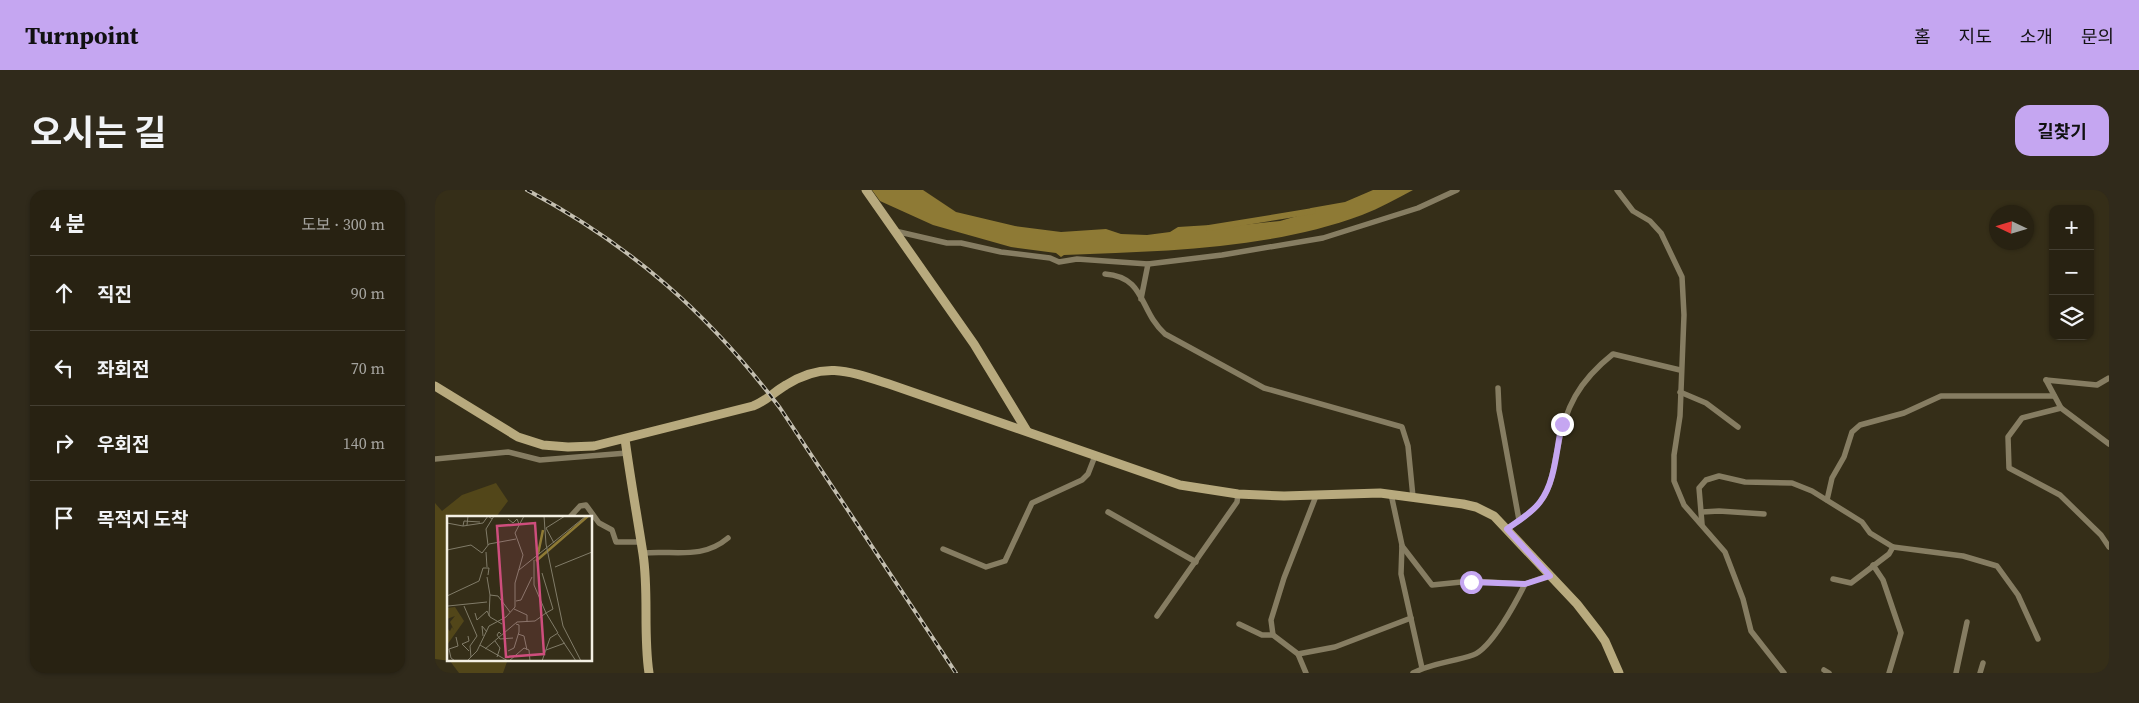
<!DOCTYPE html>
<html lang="ko">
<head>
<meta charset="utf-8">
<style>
  body { margin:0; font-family:"Source Serif 4","Noto Sans KR",serif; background:#302a1b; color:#f1f3f6 }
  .controls { position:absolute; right:15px; top:15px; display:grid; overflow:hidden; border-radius:10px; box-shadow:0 1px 4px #0004 }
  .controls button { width:45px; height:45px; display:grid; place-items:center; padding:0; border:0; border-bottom:1px solid #443f32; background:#282212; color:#f1f3f6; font:25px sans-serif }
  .compass { position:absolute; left:1554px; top:15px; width:45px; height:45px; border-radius:50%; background:#282212; box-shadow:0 1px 4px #0004; rotate:274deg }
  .stop { position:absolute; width:15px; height:15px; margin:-11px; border:4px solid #c5a6f1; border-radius:50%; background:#fff }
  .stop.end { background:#c5a6f1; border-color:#fff; box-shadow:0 1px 5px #0008 }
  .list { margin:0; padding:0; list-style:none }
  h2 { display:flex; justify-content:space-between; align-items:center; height:65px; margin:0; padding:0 20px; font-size:21px }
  h2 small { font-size:16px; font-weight:400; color:#a5a49f }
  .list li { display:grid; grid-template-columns:32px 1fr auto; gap:15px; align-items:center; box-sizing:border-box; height:75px; padding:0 20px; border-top:1px solid #443f32 }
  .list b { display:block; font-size:19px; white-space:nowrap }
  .list em { font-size:16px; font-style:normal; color:#a5a49f }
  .icon { flex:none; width:28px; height:28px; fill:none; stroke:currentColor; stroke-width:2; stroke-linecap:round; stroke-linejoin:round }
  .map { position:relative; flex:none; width:1674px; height:483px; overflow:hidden; border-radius:15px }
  header { display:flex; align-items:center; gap:30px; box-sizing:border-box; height:70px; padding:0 25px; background:#c5a6f1; color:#111 }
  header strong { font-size:24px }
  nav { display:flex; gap:28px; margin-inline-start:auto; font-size:18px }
  .intro { display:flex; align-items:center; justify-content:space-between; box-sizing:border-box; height:120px; padding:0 30px }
  h1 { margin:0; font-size:35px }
  .button { padding:12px 22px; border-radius:15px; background:#c5a6f1; color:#111; font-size:18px; font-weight:700 }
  main { display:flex; gap:30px; padding:0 30px }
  aside { flex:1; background:#282212; border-radius:15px; box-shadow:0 1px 4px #0004 }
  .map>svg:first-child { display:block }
</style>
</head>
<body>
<header>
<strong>Turnpoint</strong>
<nav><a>홈</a><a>지도</a><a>소개</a><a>문의</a></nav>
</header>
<div class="intro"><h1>오시는 길</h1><a class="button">길찾기</a></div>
<main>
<aside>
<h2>4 분<small>도보 · 300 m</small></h2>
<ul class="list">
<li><svg class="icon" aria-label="ahead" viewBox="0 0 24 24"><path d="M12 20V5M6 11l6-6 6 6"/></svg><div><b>직진</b></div><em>90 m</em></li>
<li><svg class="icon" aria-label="left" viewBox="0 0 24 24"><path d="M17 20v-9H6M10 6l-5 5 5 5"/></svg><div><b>좌회전</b></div><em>70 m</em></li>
<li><svg class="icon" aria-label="right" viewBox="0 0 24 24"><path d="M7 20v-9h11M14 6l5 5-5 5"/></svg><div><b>우회전</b></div><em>140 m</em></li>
<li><svg class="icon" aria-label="arrive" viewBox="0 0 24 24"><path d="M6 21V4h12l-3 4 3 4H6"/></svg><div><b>목적지 도착</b></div></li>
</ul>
</aside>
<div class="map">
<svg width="1674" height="483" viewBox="0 0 1674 483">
  <rect width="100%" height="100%" fill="#352e18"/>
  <!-- green -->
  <polygon fill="#524619" points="61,293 73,311 61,327 14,327 14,469 73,469 68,483 24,483 15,471 0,469 0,313 7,321 27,305"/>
  <!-- water -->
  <path fill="#8e7a35" d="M437 0H488L521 22 580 36 626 42 671 39 686 44 712 45 735 42 743 37 775 35 797 36 845 31 869 24 876 18 910 12 938 0H978C961 9 945 18 927 25 832 60 728 61 629 65L626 67 621 63 576 57 498 35 445 11Z"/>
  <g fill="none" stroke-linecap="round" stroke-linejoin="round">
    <!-- canal -->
    <polyline stroke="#8e7a35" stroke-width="6" points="774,38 878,21"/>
    <!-- street -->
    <g stroke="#867d62" stroke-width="5.5">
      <polyline points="1182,0 1198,21 1215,31 1226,43 1247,87 1249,125 1245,226 1239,265 1239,291 1249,315 1290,362 1308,409 1316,441 1349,483"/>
      <polyline points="460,41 512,53 526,53 566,62 615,68 624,72 642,69 713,74 787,65 888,48 983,18 1022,0"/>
      <path d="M670 84C711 87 704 121 730 144L829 198 967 237 973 256 978 307"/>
      <polyline points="706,109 713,74"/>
      <polyline points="1611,190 1626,218 1587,228 1573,247 1574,278 1625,305 1666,345 1674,357"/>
      <polyline points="1611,190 1662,195 1674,188"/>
      <polyline points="1063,198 1064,220 1084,330"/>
      <polyline points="1245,202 1271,213 1303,237"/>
      <polyline points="1626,218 1674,254"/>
      <polyline points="0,269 73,262 105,270 192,263"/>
      <polyline points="956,304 967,355 966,384 987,478"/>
      <polyline points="1392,310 1397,288 1409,267 1417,242 1425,235 1469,223 1506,206 1619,206"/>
      <polyline points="673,322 761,372"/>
      <polyline points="1267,322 1284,321 1329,324"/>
      <polyline points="135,327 145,316 151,315 164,333 177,340 181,352 205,352"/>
      <polyline points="1267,334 1264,298 1271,290 1284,286 1310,292 1357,293 1377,301 1427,332 1435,343 1458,357 1528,366 1562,376 1583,405 1603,449"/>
      <path d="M1072 339C1083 331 1097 323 1105 312 1117 298 1118 278 1122 261 1130 217 1144 191 1178 164L1245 180"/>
      <polyline points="967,356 997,395 1036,391 1090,394"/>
      <polyline points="508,359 551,377 570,371 597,313 647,290 653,284 660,266"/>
      <path d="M208 363C239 360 267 370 293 348"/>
      <polyline points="1438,375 1448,390 1466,443 1454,483"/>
      <polyline points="1398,389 1416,393 1454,364 1458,357"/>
      <polyline points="722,426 802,312 803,304"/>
      <polyline points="804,434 827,445 838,445 863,464 871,483"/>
      <polyline points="838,445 836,430 849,388 881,306"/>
      <polyline points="863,464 900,457 976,428"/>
      <polyline points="1389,480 1394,483"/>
      <path d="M978 483C997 473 1018 472 1038 465 1056 459 1081 412 1090 394L1115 385"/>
      <polyline points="1521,483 1532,432"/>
      <polyline points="1545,483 1548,473"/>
    </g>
    <!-- secondary -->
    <g stroke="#b8aa7e" stroke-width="9">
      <polyline points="431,0 539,154 592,241"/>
      <path d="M0 196 83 247 108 255 133 257 159 256 318 216C331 211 339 202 351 195 389 171 414 181 454 194L745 295 803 304 849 306 945 303 1028 314 1041 317 1059 326 1142 414 1163 441 1170 451 1184 483"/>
      <path d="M190 249C195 287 202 325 208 364 214 403 208 443 214 483"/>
    </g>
    <!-- rail casing -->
    <g stroke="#c4bfb0" stroke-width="4">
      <path id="rail" d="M92 0C197 56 274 124 345 218L521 483"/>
    </g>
    <!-- rail -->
    <use href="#rail" stroke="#19160d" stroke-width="2" stroke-dasharray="5.5" stroke-linecap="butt"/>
  </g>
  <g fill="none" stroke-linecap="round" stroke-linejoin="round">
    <!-- route -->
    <path stroke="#c5a6f1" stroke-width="6" d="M1036 392 1090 394 1115 386 1072 339C1083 331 1097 323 1105 312 1121 291 1121 259 1127 234"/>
  </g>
  <!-- overview -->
  <g transform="translate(12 326)">
    <rect width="145" height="145" fill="#352e18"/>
    <path d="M8 91 17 105 0 129V112L3 115 5 111 7 114 3 106 8 100 0 103V92Z" fill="#524619"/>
    <path fill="none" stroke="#8e7a35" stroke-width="2.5" d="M91 38 96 14M89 45 141 0"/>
    <path fill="none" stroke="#817c69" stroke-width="1" d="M97 0 99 28 116 110 134 145M61 3 66 7 70 3 72 8M0 7 16 10 36 7 41 0 45 3M20 9 21 0H36M16 10 17 5 33 6M107 27 99 12 118 0M41 29 39 13 47 0M0 34 24 29 35 37 42 28 69 23M39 36 40 51M87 44V69L99 97M108 51 145 36M72 54 139 0M95 57 106 93 99 97M40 61 43 79M0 80 32 65 36 52H42L41 59M69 85 74 84 85 61M1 90 40 86M17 90 30 120 23 130 24 141M67 93 80 99V106M28 97 30 104 40 95 43 101 55 108M42 100 43 79 51 80 63 96M54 118 52 116 50 119 53 123 66 122M71 118 77 120 80 134M111 118 129 145M21 120 22 125 15 128 22 135M36 120 35 110 40 116M48 125 53 132 50 141M33 129 61 145M38 133 70 106 88 105 99 97 111 117 103 122 95 145M99 134 118 127M61 135 67 132 72 116V109L69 108M8 145 4 142 2 133 11 130 9 121M20 145 30 135 42 110 59 101 68 91V67L76 39 68 17 77 0M62 145 77 132 82 134 83 145"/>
    <path fill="#ce4e7d" fill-opacity="0.15" stroke="#ce4e7d" stroke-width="2.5" d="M88 7 97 138 59 141 50 10Z"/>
    <rect width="145" height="145" fill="none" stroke="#f4f0e3" stroke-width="2.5"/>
  </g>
</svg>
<div class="controls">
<button>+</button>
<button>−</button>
<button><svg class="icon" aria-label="layers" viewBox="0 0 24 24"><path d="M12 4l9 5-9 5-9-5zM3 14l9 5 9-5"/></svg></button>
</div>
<svg class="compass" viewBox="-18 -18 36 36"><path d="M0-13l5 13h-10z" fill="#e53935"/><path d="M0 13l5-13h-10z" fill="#a5a49f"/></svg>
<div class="stop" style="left:1036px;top:392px"></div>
<div class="stop end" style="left:1127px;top:234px"></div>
</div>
</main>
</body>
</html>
